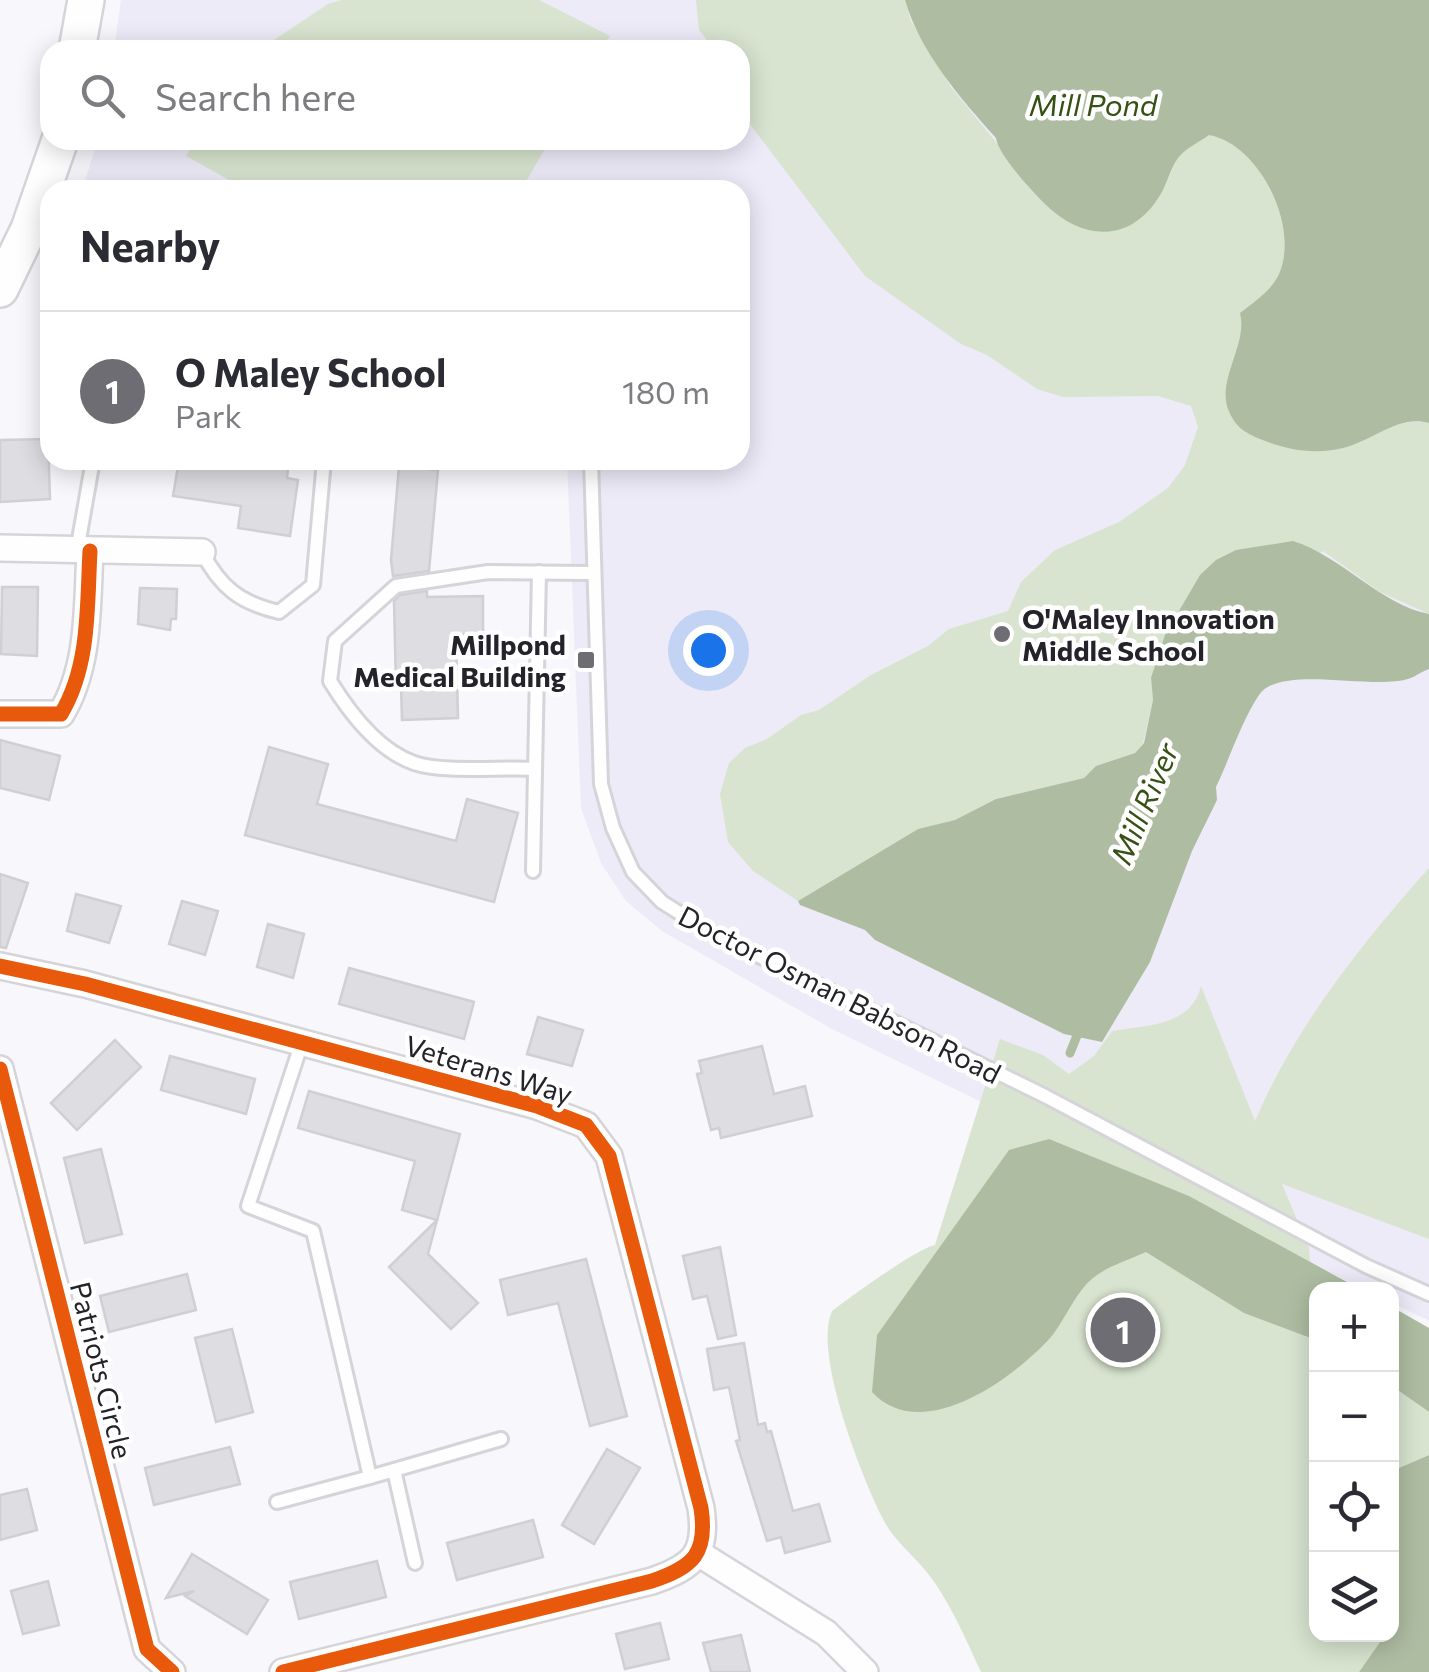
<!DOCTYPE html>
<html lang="en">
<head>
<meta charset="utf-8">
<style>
  body { margin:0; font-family:Commissioner,sans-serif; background:#f7f7f7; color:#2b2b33 }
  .controls { position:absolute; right:30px; bottom:30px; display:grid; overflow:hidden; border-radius:20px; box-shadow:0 5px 25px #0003 }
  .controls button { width:90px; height:90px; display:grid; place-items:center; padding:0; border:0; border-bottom:2px solid #e1e1e2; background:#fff; color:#2b2b33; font:50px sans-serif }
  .you { position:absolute; left:708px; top:650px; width:35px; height:35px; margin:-25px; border:8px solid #fff; border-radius:50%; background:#1a73e8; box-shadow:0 0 0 15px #1a73e833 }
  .badge { display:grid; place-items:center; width:65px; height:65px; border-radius:50%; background:#6e6d73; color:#fff; font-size:32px; font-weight:700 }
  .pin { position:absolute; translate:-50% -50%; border:5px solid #fff; box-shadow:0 2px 10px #0006 }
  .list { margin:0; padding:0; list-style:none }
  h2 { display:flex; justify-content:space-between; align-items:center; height:130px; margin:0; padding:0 40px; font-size:42px }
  h2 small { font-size:32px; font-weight:400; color:#7c7c81 }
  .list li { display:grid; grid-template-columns:65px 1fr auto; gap:30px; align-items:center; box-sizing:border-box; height:160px; padding:0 40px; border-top:2px solid #e1e1e2 }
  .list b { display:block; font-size:38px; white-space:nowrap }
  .list p { margin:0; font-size:32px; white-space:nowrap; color:#7c7c81 }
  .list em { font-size:32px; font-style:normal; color:#7c7c81 }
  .icon { flex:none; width:55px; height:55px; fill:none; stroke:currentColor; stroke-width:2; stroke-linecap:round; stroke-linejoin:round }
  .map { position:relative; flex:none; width:1429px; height:1672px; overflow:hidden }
  .search { position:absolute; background:#fff; box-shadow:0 5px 25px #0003; left:40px; top:40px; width:710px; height:110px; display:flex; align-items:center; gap:25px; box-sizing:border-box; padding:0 35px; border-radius:30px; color:#7c7c81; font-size:38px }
  .panel { position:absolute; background:#fff; box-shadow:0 5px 25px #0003; left:40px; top:180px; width:710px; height:290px; border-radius:30px }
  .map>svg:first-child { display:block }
</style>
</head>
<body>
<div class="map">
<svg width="1429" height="1672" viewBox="0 0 1429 1672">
  <rect width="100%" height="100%" fill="#f7f7fc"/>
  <!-- built -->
  <polygon fill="#edebf8" points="121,0 1429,0 1429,1321 1392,1303 1392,1290 1364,1289 832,1029 662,931 626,901 601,863 581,808 567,460 740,460 740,190 82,190 98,140 740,140 740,50 114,50"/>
  <!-- green -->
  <g fill="#d8e4cf">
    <polygon points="342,0 539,0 610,36 602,50 259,50 328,4"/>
    <path d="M696 0H905L911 21 951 87 1022 174 1157 201 1179 155 1209 134C1259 145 1300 226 1279 274 1272 290 1254 302 1241 313L1245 331 1233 362 1316 451C1351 447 1400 414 1429 423V614L1380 592 1323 551 1151 678 1153 700 1143 743 1135 753 1097 766 1084 778 996 799 955 820 918 829 798 901 753 871 728 842 720 794 729 763 745 748 767 739 801 715 819 710 871 675 928 646 949 629 1008 611 1021 582 1055 550 1119 522 1168 488 1185 465 1198 427 1191 406 1158 396 1063 397 1037 389 987 355 961 344 865 276 740 111V50H715L699 30Z"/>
    <polygon points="195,140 550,140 521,190 247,190 186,156"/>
    <path d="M1429 868V1239L1282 1184 1309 1248 1316 1337V1634L1384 1637 1359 1672H981C965 1638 950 1601 926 1571 910 1552 893 1540 882 1517 861 1475 813 1353 832 1311 850 1297 918 1248 935 1245L1000 1039 1043 1055 1069 1074 1094 1056 1112 1031C1146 1025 1191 1027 1201 986L1255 1121C1295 1027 1362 943 1429 868Z"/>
    <polygon points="1392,1386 1429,1412 1429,1455 1392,1471"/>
  </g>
  <!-- water -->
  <g fill="#aebda2">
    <path d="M905 0H1429V423C1399 414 1372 441 1343 448 1313 455 1287 450 1260 439 1244 432 1235 427 1228 409 1217 379 1248 344 1240 313 1254 302 1272 290 1279 274 1300 226 1259 144 1209 135 1199 142 1185 149 1178 158 1169 171 1166 188 1157 200 1127 244 1081 239 1046 205 1033 192 998 155 996 138 960 98 920 52 905 0Z"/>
    <path d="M1293 541C1343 557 1381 605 1429 614V669C1422 671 1415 677 1408 679 1370 690 1280 664 1259 695 1241 722 1230 758 1216 787L1217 800 1192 851 1150 962 1102 1042 1064 1034 875 940 865 930 800 905 798 901 918 829 955 820 996 799 1084 778 1096 766 1135 753 1144 743 1153 700 1151 678 1165 635 1200 575 1216 560 1236 550Z"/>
    <path d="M1049 1139 1189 1196 1360 1289 1316 1290V1340L1244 1313 1146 1252C1131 1259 1111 1265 1097 1275 1077 1288 1066 1319 1051 1337 1014 1378 922 1446 872 1392L877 1335 1009 1150Z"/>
    <polygon points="1392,1307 1429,1328 1429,1412 1392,1386"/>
    <polygon points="1429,1455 1429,1672 1359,1672 1385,1635 1392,1634 1392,1471"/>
  </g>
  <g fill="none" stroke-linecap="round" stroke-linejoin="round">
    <!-- stream -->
    <polyline stroke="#aebda2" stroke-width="9" points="1070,1053 1080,1028"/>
  </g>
  <!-- building -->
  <g fill="#dddde2" stroke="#cfcfd4" stroke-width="2.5">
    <polygon points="48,439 50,499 0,502 0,440"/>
    <polygon points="179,460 289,460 287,478 298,480 290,536 238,528 241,506 173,496"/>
    <polygon points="399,466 438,470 429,571 393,576 391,560"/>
    <polygon points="2,587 38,587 37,656 1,654"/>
    <polygon points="140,588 177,589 176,619 171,619 170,630 138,624"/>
    <polygon points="427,591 427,597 483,596 483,634 456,635 458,718 402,720 401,686 396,686 394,601 400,595"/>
    <polygon points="0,740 60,756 49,800 0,788"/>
    <polygon points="269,747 328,764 317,804 456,841 467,799 518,813 494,902 245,835"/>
    <polygon points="0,874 28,883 6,948 0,947"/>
    <polygon points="76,894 121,906 109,943 67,931"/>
    <polygon points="182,901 218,911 205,955 169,944"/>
    <polygon points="268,924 304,934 293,978 257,967"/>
    <polygon points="349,968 474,1002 464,1039 339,1004"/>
    <polygon points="538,1017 583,1030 572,1066 527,1054"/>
    <polygon points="115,1040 141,1067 77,1130 51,1103"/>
    <polygon points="762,1046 774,1094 805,1086 812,1116 721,1138 719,1128 711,1130 697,1074 702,1073 699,1061"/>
    <polygon points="170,1056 255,1079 246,1114 161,1090"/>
    <polygon points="309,1091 460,1134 428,1254 478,1303 451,1329 389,1267 437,1220 402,1210 415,1161 298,1128"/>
    <polygon points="101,1149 122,1234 85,1243 64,1158"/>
    <polygon points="720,1247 736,1335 718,1339 707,1296 693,1299 683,1256"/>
    <polygon points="586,1259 627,1416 590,1426 558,1303 508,1315 500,1280"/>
    <polygon points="187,1274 196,1310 109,1332 100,1296"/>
    <polygon points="232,1329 253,1412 216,1422 195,1338"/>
    <polygon points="744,1343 758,1425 765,1423 767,1432 771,1431 793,1511 819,1504 830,1541 785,1553 781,1537 767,1541 736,1441 740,1440 729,1387 714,1390 707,1349"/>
    <polygon points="230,1447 240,1484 154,1505 145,1468"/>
    <polygon points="607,1449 640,1468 594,1544 562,1525"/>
    <polygon points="27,1489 37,1530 0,1540 0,1495"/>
    <polygon points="533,1520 543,1557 457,1580 447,1543"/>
    <polygon points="192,1554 268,1600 247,1634 185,1596 194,1591 166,1598"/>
    <polygon points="377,1561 386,1597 299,1619 290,1582"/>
    <polygon points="48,1581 59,1625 23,1634 11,1591"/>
    <polygon points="660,1623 669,1659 625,1669 616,1634"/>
    <polygon points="741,1635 750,1672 711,1672 703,1643"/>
  </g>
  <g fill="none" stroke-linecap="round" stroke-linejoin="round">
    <!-- service casing -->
    <g stroke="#d5d4d9" stroke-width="18">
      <g id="service">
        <polyline points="591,460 601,784 613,828 633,872 662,902 708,931 1045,1096 1366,1266 1429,1294"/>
        <polyline points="77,551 93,460"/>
        <path d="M202 552C220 587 240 603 279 612L313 585 324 460"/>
        <path d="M532 769C500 767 443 773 414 763 377 750 349 712 330 681L335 641 396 586 488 572 591 573"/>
        <polyline points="533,871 539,572"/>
        <polyline points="302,1042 248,1206 313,1231 370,1477 501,1439"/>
        <polyline points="394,1470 415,1563"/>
        <polyline points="277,1502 370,1477"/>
      </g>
    </g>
    <!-- minor casing -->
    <g stroke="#d5d4d9" stroke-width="30">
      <g id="minor">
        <polyline points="0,548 202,552"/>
        <path d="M0 714H61C90 666 87 606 90 551"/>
        <path d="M0 966 85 984 537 1106 586 1125 609 1156 701 1508C708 1554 693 1567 652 1581L283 1672"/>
        <polyline points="0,1069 147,1649 172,1672"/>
        <polyline points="698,1553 826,1633 865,1672"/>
      </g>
    </g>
    <!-- secondary casing -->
    <g stroke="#d5d4d9" stroke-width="40">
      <g id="secondary">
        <polyline points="77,50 86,0"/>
        <polyline points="0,289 29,229 60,140"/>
      </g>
    </g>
    <!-- service -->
    <use href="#service" stroke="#fefeff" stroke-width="12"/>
    <!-- minor -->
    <use href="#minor" stroke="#fefeff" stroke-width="25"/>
    <!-- secondary -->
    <use href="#secondary" stroke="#fefeff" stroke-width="35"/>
    <!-- cycleway casing -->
    <g stroke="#fff" stroke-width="21">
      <g id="cycleway">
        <path d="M0 714H61C90 666 87 606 90 551"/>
        <path d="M0 966 85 984 537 1106 586 1125 609 1156 701 1508C708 1554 693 1567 652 1581L283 1672"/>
        <polyline points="0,1069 147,1649 172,1672"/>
      </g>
    </g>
    <!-- cycleway -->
    <use href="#cycleway" stroke="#e8590c" stroke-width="15"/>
  </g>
  <!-- markers -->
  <g fill="#6e6d73" stroke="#fff" stroke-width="4">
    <circle cx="1002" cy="634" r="10"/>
    <rect x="576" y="650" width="20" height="20" rx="5"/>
  </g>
  <g text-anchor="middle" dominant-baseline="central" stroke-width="9" stroke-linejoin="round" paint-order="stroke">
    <!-- poi labels -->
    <g font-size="28" font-weight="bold" fill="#242329" stroke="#fff" text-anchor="start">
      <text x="1022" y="618">O'Maley Innovation<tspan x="1022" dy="32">Middle School</tspan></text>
      <text x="566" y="644" text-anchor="end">Millpond<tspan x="566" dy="32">Medical Building</tspan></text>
    </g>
    <!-- street labels -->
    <g font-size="28" fill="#242329" stroke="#fff">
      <text transform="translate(840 994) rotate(27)">Doctor Osman Babson Road</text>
      <text transform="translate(489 1069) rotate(17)">Veterans Way</text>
      <text transform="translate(102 1370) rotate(76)">Patriots Circle</text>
    </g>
    <!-- water labels -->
    <g font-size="30" font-style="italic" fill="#365114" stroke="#fff">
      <text x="1093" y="103">Mill Pond</text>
      <text transform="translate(1143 803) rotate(-67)">Mill River</text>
    </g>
  </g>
</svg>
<div class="controls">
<button>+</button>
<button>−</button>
<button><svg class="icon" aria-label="locate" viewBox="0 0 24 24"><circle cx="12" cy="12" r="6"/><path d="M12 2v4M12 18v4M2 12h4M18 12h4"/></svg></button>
<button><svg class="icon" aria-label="layers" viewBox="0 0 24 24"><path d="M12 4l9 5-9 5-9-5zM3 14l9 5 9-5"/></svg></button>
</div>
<div class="you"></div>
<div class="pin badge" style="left:1123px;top:1330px">1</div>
<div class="search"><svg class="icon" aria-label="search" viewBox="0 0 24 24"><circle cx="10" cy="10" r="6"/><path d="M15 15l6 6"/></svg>Search here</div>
<section class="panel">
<h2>Nearby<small></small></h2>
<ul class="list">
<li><span class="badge">1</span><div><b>O Maley School</b><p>Park</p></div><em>180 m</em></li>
</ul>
</section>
</div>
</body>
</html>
